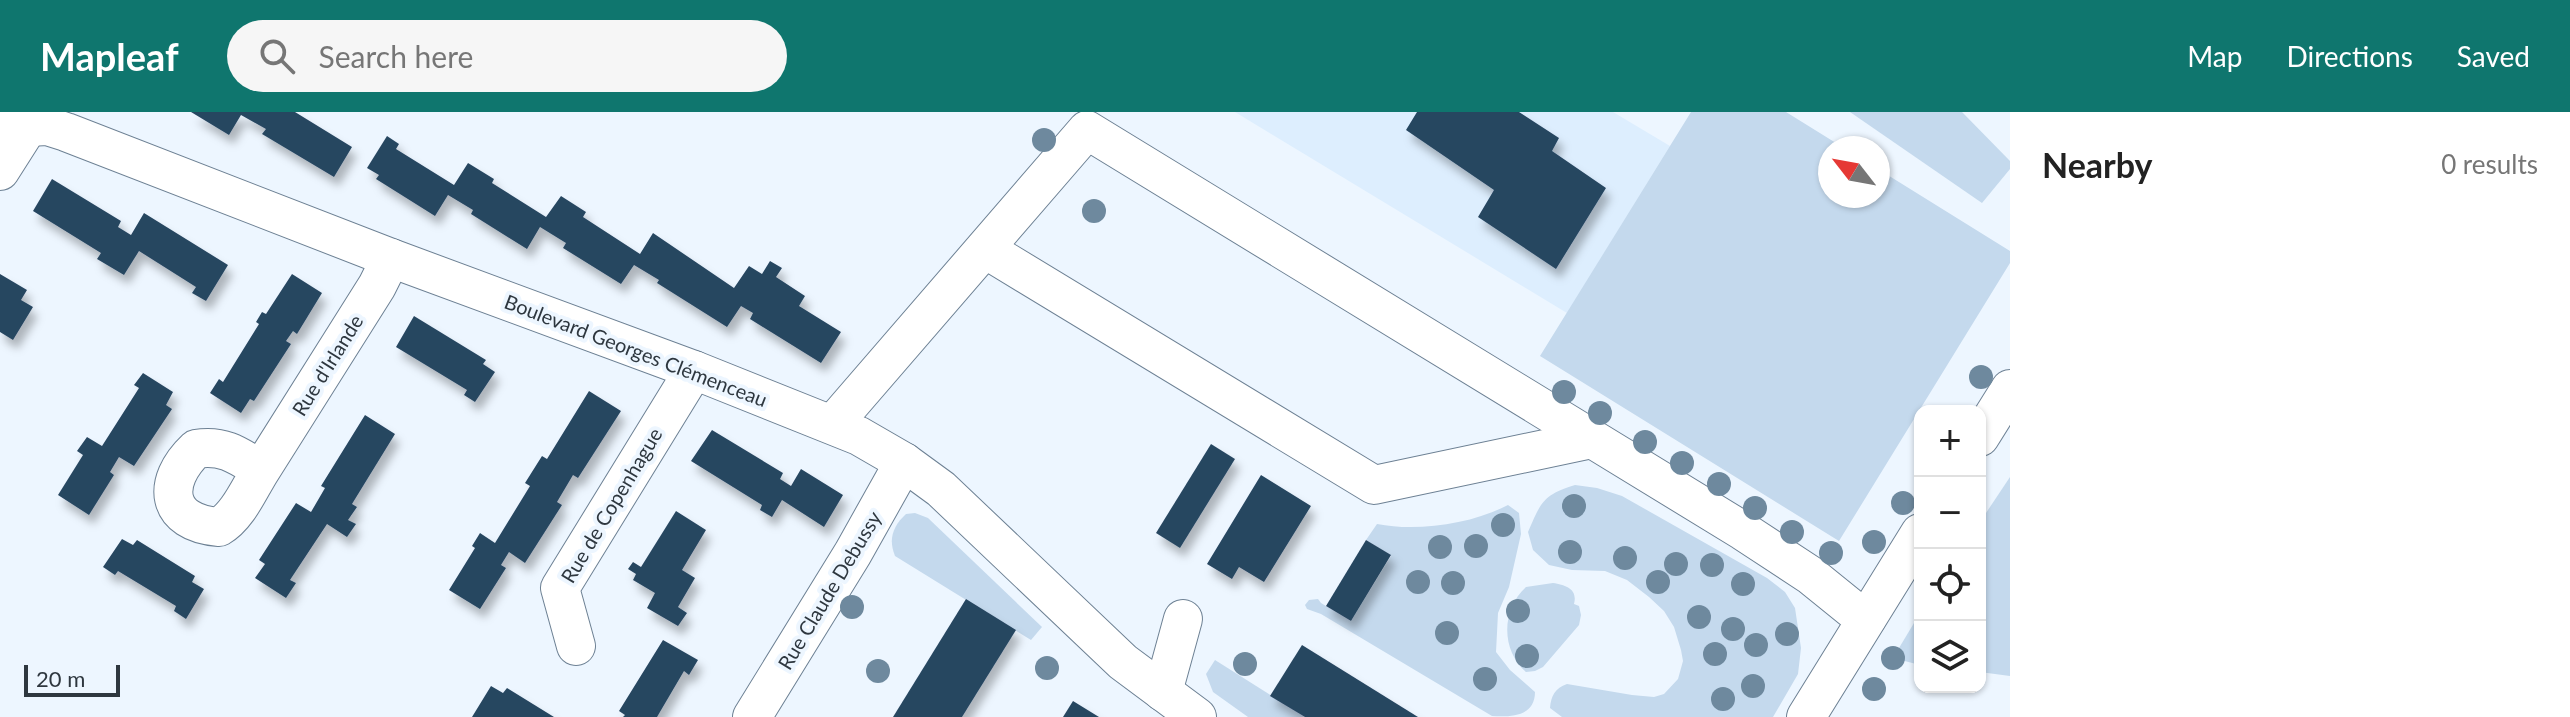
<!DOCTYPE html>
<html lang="en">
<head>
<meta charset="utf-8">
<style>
  body { margin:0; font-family:Lato,sans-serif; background:#f6f6f6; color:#222 }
  .controls { position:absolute; right:24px; bottom:24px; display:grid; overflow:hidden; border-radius:16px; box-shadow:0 2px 6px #0004 }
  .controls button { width:72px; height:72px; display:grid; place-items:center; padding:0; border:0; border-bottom:2px solid #e0e0e0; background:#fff; color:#222; font:40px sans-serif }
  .compass { position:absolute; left:1818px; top:24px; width:72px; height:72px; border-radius:50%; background:#fff; box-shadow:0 2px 6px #0004; rotate:301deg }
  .scale { position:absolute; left:24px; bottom:20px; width:96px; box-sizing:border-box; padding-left:8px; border:4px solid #2e373f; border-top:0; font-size:22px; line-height:28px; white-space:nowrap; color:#2e373f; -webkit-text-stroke:6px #edf6ff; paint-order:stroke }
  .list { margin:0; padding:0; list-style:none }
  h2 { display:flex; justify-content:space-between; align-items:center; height:104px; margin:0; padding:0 32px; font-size:34px }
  h2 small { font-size:26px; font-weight:400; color:#767676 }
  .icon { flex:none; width:44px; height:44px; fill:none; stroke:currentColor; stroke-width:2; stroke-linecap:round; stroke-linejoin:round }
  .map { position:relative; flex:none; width:2010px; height:605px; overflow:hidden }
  header { display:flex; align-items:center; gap:48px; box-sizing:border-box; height:112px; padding:0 40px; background:#0f766e; color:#fff }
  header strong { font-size:38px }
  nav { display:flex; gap:44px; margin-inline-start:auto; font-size:28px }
  .search { width:560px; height:72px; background:#f6f6f6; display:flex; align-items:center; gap:20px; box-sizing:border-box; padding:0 28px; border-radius:44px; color:#767676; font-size:30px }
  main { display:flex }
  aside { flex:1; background:#fff }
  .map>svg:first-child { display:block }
</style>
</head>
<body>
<header>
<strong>Mapleaf</strong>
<div class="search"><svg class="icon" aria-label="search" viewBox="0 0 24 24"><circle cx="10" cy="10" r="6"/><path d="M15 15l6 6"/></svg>Search here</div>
<nav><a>Map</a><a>Directions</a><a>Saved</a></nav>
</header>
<main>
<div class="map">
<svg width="2010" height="605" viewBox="0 0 2010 605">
  <defs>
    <filter id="shadow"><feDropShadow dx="5" dy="9" stdDeviation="4" flood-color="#0004"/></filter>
  </defs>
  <rect width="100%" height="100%" fill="#edf6ff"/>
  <!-- built -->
  <polygon fill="#ddeefe" points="1235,0 1613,0 1670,34 1567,201"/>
  <!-- green -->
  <g fill="#c4d9ed">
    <polygon points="1691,0 1786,0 1844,36 1830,36 1830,84 1878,84 1878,57 2010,139 2010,151 1839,429 1540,244"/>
    <polygon points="1850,0 1962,0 2010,49 2010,57 1982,91"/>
    <polygon points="2010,365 2010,564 1980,560 1980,410"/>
    <path d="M1575 373 1597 376 1622 384 1767 466 1785 480 1795 496 1801 536 1798 562 1773 605H1562L1550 596C1551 584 1555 576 1567 572L1632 583 1654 585 1664 582 1678 567 1683 549 1681 538 1674 515 1664 499 1649 485 1627 468 1605 459 1572 458 1549 453 1533 438 1528 420C1541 390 1543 383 1575 373Z"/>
    <path d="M1508 393 1519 401 1521 422 1509 475 1498 501 1496 540 1510 558 1535 580C1535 605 1510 605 1492 604L1321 502 1307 497 1305 493 1309 488 1318 487 1321 491 1351 509 1391 444 1366 428 1377 412C1417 420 1472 412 1508 393Z"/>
    <path d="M915 401 928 406 1042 515 1031 528 895 444C888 427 893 414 906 402Z"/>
    <path d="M1553 471C1566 473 1578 477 1574 492L1579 494 1581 503 1579 513 1543 555 1535 559 1526 560C1501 538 1501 498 1526 475Z"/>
    <polygon points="1920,501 1920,553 1893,546"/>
    <polygon points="1215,548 1305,605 1248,605 1213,580 1206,562"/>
  </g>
  <!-- building -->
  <g fill="#284661" filter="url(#shadow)">
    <polygon points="191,0 295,0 352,35 334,65 262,22 266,17 241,3 229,23"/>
    <polygon points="1417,0 1519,0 1559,26 1552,39 1606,76 1556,157 1478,105 1494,78 1406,18"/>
    <polygon points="387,24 399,32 396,37 454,73 468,51 494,67 492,71 546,105 561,84 586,100 583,105 640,142 653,121 734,176 749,154 762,162 770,149 782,156 776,165 805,184 799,194 841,220 821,251 750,207 753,201 741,194 727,215 657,171 659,168 634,153 621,172 563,136 566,131 540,115 527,137 471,102 473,98 448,83 435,104 376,67 379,63 367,56"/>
    <polygon points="52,67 121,109 118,115 131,123 144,101 228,153 206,189 192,181 196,175 139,139 124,163 97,147 101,141 33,99"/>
    <polygon points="0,162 27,178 21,188 33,195 13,228 0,220"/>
    <polygon points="292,162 322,181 297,222 293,219 286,229 291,232 254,289 250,287 241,301 210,281 219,267 223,270 259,212 256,210 262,200 266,202"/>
    <polygon points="414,204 486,248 483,252 495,260 475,290 464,283 467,278 396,235"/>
    <polygon points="143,261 173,280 166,293 172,297 134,354 119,345 110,360 114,363 89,403 58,383 83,343 77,339 87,325 102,334 139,276 134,273"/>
    <polygon points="589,279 621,299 578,366 573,363 557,390 562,393 525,451 509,440 501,453 506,456 480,497 449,478 475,436 472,434 480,421 495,431 530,374 525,371 542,344 547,347"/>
    <polygon points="365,303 395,322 352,392 357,395 348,408 356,412 347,425 327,412 290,468 296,471 286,486 255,466 265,452 259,448 296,391 311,400 325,376 321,374"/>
    <polygon points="712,318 783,361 780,367 791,374 801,357 843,383 824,415 782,388 772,405 760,398 762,393 691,349"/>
    <polygon points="1211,332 1235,347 1180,436 1156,421"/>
    <polygon points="1261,363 1311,394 1264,470 1239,455 1232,467 1207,452"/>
    <polygon points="676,399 706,418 682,458 695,466 678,495 687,501 678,514 647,496 655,481 633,468 636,462 628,457 633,450 641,455"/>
    <polygon points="122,427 133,433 137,428 195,464 192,470 204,477 186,507 174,499 176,494 118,459 115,463 103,455"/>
    <polygon points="1366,428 1391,443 1351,509 1326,494"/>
    <polygon points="966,487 1016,518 962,605 893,605"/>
    <polygon points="663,528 698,548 689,563 684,559 657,605 623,605 625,603 619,599"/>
    <polygon points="1302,533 1418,605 1305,605 1270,584"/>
    <polygon points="491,574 503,581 507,576 554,605 472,605"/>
    <polygon points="1073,589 1099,605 1063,605"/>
  </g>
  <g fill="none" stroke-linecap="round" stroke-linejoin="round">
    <!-- minor casing -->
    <g stroke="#6d8194" stroke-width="40">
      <g id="minor">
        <polyline points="0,3 28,15 47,14 66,20 391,146 694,258 859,324 904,350 941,377 1123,550 1197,605"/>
        <polyline points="0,59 28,15"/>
        <polyline points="985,137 1374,373 1592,327"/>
        <polyline points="833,312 1087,18 1743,419 1810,463 1852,497 1867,506"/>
        <polyline points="1980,325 2010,277"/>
        <path d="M261 358C249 377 238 404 219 415 165 411 161 370 196 337 223 332 239 344 261 358L377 174 391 146"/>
        <polyline points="576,534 560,476 694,258"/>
        <polyline points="1163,580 1183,507"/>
        <polyline points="752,605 853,441 904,350"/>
        <polyline points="1806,605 1920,421"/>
      </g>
    </g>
    <!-- minor -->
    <use href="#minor" stroke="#fff" stroke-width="38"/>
  </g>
  <!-- trees -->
  <g fill="#6e899e">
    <circle cx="1044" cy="28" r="12"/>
    <circle cx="1094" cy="99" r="12"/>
    <circle cx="1981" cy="265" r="12"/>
    <circle cx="1564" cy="280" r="12"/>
    <circle cx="1600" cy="301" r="12"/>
    <circle cx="1645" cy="330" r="12"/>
    <circle cx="1682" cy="351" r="12"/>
    <circle cx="1719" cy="372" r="12"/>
    <circle cx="1903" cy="391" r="12"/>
    <circle cx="1574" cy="394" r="12"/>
    <circle cx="1755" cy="396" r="12"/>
    <circle cx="1503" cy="413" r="12"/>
    <circle cx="1792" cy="420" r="12"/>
    <circle cx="1874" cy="430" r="12"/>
    <circle cx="1476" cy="434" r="12"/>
    <circle cx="1440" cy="435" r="12"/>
    <circle cx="1570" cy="440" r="12"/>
    <circle cx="1831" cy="441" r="12"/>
    <circle cx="1625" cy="446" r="12"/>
    <circle cx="1676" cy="452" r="12"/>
    <circle cx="1712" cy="453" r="12"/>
    <circle cx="1418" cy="470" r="12"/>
    <circle cx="1658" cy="470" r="12"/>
    <circle cx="1453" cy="471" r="12"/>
    <circle cx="1743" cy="472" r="12"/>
    <circle cx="852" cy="495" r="12"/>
    <circle cx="1518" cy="499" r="12"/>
    <circle cx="1699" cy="505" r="12"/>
    <circle cx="1733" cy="517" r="12"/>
    <circle cx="1447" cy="521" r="12"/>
    <circle cx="1787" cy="522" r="12"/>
    <circle cx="1756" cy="533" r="12"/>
    <circle cx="1715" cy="542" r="12"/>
    <circle cx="1527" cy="544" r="12"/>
    <circle cx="1893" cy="546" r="12"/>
    <circle cx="1245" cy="552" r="12"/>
    <circle cx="1047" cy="556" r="12"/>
    <circle cx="878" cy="559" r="12"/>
    <circle cx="1485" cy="567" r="12"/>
    <circle cx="1753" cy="574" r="12"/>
    <circle cx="1874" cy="577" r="12"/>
    <circle cx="1723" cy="587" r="12"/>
  </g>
  <g text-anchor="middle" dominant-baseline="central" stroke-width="8" stroke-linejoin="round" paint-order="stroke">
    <!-- street labels -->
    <g font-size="20" fill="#2e373f" stroke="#edf6ff">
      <text transform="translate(636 238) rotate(21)">Boulevard Georges Clémenceau</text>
      <text transform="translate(327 253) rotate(-58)">Rue d'Irlande</text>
      <text transform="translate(611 393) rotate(-59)">Rue de Copenhague</text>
      <text transform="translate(829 478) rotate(-59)">Rue Claude Debussy</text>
    </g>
  </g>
</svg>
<div class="controls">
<button>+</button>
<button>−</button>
<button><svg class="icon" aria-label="locate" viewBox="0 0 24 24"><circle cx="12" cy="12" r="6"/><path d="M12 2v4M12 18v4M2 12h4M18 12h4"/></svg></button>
<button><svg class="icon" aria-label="layers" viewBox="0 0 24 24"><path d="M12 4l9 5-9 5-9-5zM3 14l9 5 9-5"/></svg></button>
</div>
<svg class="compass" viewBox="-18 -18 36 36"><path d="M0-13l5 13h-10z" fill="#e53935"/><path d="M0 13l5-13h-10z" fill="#767676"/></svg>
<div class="scale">20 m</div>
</div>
<aside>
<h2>Nearby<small>0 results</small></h2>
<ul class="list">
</ul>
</aside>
</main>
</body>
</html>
